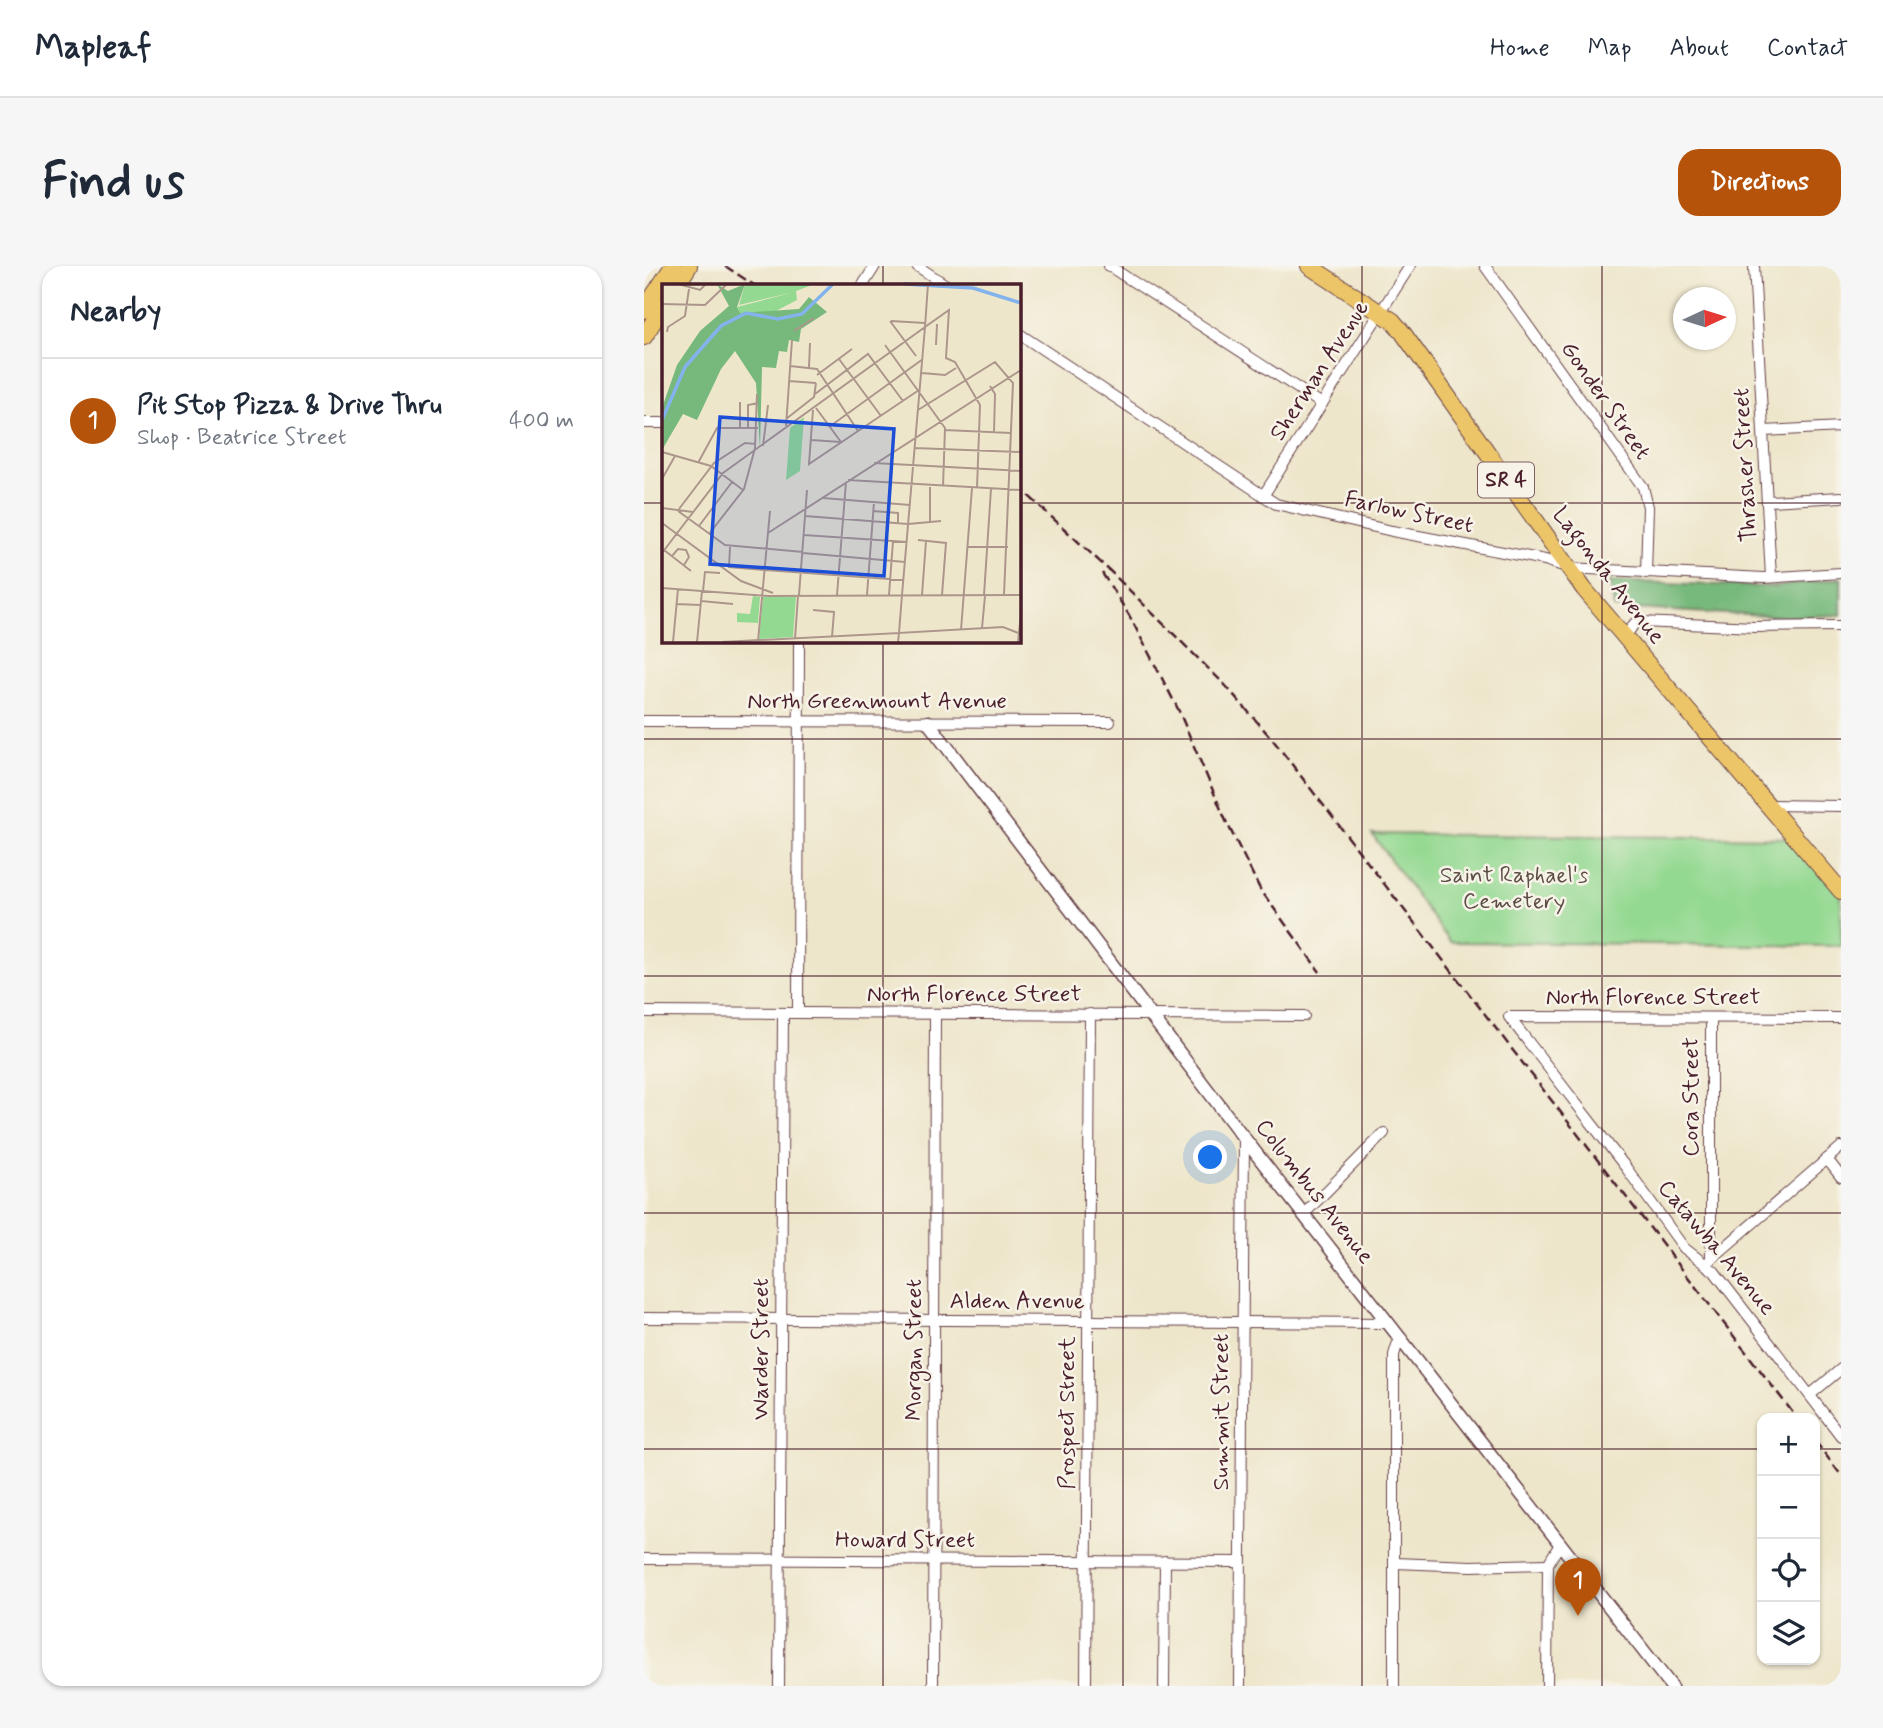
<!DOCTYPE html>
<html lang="en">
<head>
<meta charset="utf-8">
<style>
  body { margin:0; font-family:Mynerve,sans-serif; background:#f6f6f7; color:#1f2937 }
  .controls { position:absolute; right:21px; bottom:21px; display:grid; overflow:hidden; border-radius:14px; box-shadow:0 2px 5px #0004 }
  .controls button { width:63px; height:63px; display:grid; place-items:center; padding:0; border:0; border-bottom:2px solid #e0e1e3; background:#fff; color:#1f2937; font:35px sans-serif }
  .compass { position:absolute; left:1029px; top:21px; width:63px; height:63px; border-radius:50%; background:#fff; box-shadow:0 2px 5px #0004; rotate:86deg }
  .you { position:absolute; left:567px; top:892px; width:24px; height:24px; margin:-18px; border:5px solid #fff; border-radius:50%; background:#1a73e8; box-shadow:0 0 0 10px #1a73e833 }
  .badge { display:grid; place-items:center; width:46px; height:46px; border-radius:50%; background:#b45309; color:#fff; font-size:23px; font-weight:700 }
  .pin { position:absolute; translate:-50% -58px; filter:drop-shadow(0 2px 4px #0008) }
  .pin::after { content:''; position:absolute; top:37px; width:24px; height:21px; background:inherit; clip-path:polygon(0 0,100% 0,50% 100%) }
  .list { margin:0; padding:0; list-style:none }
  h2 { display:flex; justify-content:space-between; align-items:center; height:91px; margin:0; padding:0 28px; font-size:30px }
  h2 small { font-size:23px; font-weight:400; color:#747a83 }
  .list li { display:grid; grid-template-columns:46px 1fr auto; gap:21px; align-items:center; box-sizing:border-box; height:126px; padding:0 28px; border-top:2px solid #e0e1e3 }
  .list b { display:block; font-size:26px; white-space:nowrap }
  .list p { margin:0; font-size:23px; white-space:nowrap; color:#747a83 }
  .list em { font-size:23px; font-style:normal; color:#747a83 }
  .icon { flex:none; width:38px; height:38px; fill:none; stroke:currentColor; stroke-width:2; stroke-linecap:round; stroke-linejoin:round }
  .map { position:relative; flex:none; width:1197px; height:1420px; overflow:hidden; border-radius:21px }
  header { display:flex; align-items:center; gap:42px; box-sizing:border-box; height:98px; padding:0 35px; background:#fff; border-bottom:2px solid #e0e1e3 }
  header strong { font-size:33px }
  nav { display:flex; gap:38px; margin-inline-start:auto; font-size:24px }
  .intro { display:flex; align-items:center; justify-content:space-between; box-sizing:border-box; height:168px; padding:0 42px }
  h1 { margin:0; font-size:49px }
  .button { padding:18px 32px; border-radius:21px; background:#b45309; color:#fff; font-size:24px; font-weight:700 }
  main { display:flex; gap:42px; padding:0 42px }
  aside { flex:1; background:#fff; border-radius:21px; box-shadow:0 2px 5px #0004 }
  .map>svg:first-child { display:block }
</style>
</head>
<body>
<header>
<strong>Mapleaf</strong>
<nav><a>Home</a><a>Map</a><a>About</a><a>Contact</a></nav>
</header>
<div class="intro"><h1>Find us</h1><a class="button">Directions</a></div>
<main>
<aside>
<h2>Nearby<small></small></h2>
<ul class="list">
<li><span class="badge">1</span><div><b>Pit Stop Pizza &amp; Drive Thru</b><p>Shop · Beatrice Street</p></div><em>400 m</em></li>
</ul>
</aside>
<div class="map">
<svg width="1197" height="1420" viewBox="0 0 1197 1420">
  <rect width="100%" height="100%" fill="#f7f3e8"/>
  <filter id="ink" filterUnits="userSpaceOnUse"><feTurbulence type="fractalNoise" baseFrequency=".0143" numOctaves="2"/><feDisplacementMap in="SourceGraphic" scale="14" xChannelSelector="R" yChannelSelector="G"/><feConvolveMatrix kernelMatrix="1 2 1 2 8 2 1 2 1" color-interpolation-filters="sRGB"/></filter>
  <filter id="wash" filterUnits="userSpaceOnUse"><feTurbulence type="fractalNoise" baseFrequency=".00686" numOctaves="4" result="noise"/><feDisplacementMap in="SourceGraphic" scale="28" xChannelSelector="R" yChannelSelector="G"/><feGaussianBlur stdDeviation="1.57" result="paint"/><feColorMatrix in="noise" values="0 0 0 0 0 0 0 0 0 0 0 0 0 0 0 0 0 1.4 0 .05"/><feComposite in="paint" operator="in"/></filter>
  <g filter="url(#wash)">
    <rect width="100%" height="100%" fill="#eee6cb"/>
    <!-- green -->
    <polygon fill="#94d992" stroke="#6f7c5e" stroke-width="2" points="728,568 1152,572 1197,625 1197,680 806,676"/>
    <!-- forest -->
    <polygon fill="#77b97c" stroke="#606c54" stroke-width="2" points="1197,312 1197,349 1142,351 970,342 966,315 1130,321"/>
  </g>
  <g filter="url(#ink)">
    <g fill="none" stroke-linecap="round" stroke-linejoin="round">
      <!-- minor casing -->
      <g stroke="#633d43" stroke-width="12">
        <g id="minor">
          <polyline points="273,0 302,19"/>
          <polyline points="465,0 678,138"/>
          <polyline points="841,0 999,221 1004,241 1002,307"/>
          <polyline points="1110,0 1127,311"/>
          <polyline points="219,19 231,0"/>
          <polyline points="374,67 632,238 748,265 901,294 925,302 1120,312 1197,307"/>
          <polyline points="0,157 19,157"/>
          <polyline points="1120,165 1197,161"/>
          <polyline points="619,230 766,0"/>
          <polyline points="1124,235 1197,231"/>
          <polyline points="981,371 990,358 997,356 1111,361 1197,360"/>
          <polyline points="0,455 466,456"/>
          <polyline points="1124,539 1197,540"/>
          <polyline points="0,746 660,750"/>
          <polyline points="154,747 155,374"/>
          <polyline points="1197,752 865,751 983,903 1040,982 1070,1005 1197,1170"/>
          <polyline points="1183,893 1197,911"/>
          <polyline points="660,948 740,867"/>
          <polyline points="1067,993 1067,752"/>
          <polyline points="1065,995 1197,881"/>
          <polyline points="0,1052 745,1057"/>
          <polyline points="1166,1129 1197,1103"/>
          <polyline points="0,1293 596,1296"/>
          <polyline points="751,1297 827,1300 904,1298"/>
          <polyline points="135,1420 139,747"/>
          <polyline points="289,1420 291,748"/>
          <polyline points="442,1420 446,748"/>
          <polyline points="520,1420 521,1295"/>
          <polyline points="596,1420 600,872"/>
          <polyline points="750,1420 750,1089 753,1079 758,1073"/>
          <polyline points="903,1420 904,1298 916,1278"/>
        </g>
      </g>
      <!-- tertiary casing -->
      <g stroke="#633d43" stroke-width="15">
        <polyline id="tertiary" points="284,456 600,872 1027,1420"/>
      </g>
      <!-- primary casing -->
      <g stroke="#633d43" stroke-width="18">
        <g id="primary">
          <polyline points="665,0 749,55 759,67 940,323 1197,625"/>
          <polyline points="33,19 45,0"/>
          <polyline points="0,44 29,0"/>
          <polyline points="0,71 19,40"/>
        </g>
      </g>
      <!-- minor -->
      <use href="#minor" stroke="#fff" stroke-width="10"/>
      <!-- tertiary -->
      <use href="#tertiary" stroke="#fff" stroke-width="12"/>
      <!-- primary -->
      <use href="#primary" stroke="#edc569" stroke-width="16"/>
      <!-- rail -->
      <g stroke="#4a1f2b" stroke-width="2.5" stroke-dasharray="10 5" stroke-linecap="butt">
        <polyline points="81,0 110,19"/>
        <polyline points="374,220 467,306 581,419 629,474 1153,1152"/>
        <polyline points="458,307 485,349 534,443 582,555 616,623 676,706"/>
        <polyline points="1171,1175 1197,1209"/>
      </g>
    </g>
  </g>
  <!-- grid -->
  <path fill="none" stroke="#4a1f2b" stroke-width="2" stroke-opacity="0.55" d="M239 0V19M479 0V1420M718 0V1420M958 0V1420M0 237H19M374 237H1197M239 374V1420M0 473H1197M0 710H1197M0 947H1197M0 1183H1118M1171 1183H1197"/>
  <g text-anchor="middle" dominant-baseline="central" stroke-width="5" stroke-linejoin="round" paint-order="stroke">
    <!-- shield labels -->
    <rect fill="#f7f3e8" stroke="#7e5f64" stroke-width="2" x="834" y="196.5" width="56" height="35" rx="5"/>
    <g font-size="21" font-weight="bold" fill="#4a1f2b">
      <text x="862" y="214">SR 4</text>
    </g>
    <!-- street labels -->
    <g font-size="23" fill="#4a1f2b" stroke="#f7f3e8">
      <text transform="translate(676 105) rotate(-57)">Sherman Avenue</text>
      <text transform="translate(961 135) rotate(55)">Gonder Street</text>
      <text transform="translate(1102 199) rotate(-93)">Thrasher Street</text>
      <text transform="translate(765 247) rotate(12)">Farlow Street</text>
      <text transform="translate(964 310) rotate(52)">Lagonda Avenue</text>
      <text x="233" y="436">North Greenmount Avenue</text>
      <text x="330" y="729">North Florence Street</text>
      <text x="1009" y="732">North Florence Street</text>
      <text transform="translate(1048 831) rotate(-90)">Cora Street</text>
      <text transform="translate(670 926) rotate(52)">Columbus Avenue</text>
      <text transform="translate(1072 982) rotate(50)">Catawba Avenue</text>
      <text x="373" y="1036">Alden Avenue</text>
      <text transform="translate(118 1083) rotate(-90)">Warder Street</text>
      <text transform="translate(271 1084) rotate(-90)">Morgan Street</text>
      <text transform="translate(578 1146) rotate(-90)">Summit Street</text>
      <text transform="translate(424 1147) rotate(-90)">Prospect Street</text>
      <text x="261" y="1275">Howard Street</text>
    </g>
    <!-- park labels -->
    <g font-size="23" fill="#5c4e45" stroke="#f7f3e8">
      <text x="870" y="610">Saint Raphael's<tspan x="870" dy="26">Cemetery</tspan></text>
    </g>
  </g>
  <!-- overview -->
  <g transform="translate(18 18)">
    <rect width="359" height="359" fill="#eee6cb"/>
    <path d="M83 0H153L134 7 135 16 110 29H78L75 23 132 8 77 21ZM142 133 138 187 124 196 128 144ZM91 312 98 313 96 339 75 338V329L88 330ZM101 313H134L131 353 97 355Z" fill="#94d992"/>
    <path d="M55 0 66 7 83 0 75 23 78 29 137 25 147 13 165 28 139 45 137 58 127 56 125 68 117 67 114 84 100 83 98 164 94 99 73 67 59 85 35 136 21 130 0 166V124L15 81 38 47 67 22Z" fill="#77b97c"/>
    <path fill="none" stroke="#82b3ed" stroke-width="3.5" d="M242 0 311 4 359 19M0 136 23 83 59 42 84 29 116 35 140 30 171 0"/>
    <path fill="none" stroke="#ac968b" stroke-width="2" d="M16 0 38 6 44 0M0 20 43 21 65 0M228 37 254 72M229 37 263 39M132 47 152 34M5 48 6 43 23 32 27 5M223 61 283 144 281 203M274 61 275 40M177 75 219 132M128 82 155 85 196 147M147 83 148 59M260 89 283 91 294 84M155 91 190 65M127 97 154 99M328 102 333 110 332 148M153 110 206 70 241 117M154 124 179 158M151 126 147 180 257 106M256 126 333 78 351 99 342 311M124 135 152 113 154 99M124 142 130 56M167 143 261 75M78 144V118M86 144V121L96 119M283 146 349 149M149 156 179 158M101 162 106 121M253 164 359 168M0 168 49 182 81 206M36 179 55 144H96M212 179 359 187M0 195 13 172M186 196 359 206M161 214 248 221M0 224 31 228M17 225 52 179 83 159 94 160M16 227 63 261 141 268M211 227 236 229V239M143 232 246 240M268 237V203M0 239 79 297 111 309M246 240 279 237M37 242 70 198M106 249 359 86M47 250 82 205 93 164 95 110M142 251 245 258M256 256 284 259 280 311M68 263 67 283 103 286M305 263H346M2 266 29 287M0 269 61 189 263 43 266 0M141 269 243 278M10 272 16 265 24 266 27 273 22 281M103 286 241 296M0 304 106 312 359 311M41 307 43 288 58 289M137 311 145 206M175 311 184 198M205 311 212 218M227 311 231 257M240 311 263 43 287 26 284 74 293 78 318 121 315 204M240 311 237 349 341 343 359 350M260 311 264 257M322 311 329 205M39 317 71 320M14 320 38 321M151 326 172 328 170 353M320 344 323 312M299 346 310 204M133 355 136 312M96 357 108 227M11 358 16 305M35 358 40 307M60 358 237 349 236 358M356 358 359 329"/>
    <path fill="#1d4ed8" fill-opacity="0.15" stroke="#1d4ed8" stroke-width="3.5" d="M58 133 232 145 222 292 48 280Z"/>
    <rect width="359" height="359" fill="none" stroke="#4a1f2b" stroke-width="3.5"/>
  </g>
</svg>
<div class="controls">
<button>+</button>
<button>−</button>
<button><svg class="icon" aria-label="locate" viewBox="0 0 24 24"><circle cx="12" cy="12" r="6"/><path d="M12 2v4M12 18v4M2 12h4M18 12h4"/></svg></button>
<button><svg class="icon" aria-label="layers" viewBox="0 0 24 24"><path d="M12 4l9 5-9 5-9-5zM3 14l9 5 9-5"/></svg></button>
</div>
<svg class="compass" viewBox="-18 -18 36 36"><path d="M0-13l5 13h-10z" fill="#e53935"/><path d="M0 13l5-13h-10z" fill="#747a83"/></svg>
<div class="you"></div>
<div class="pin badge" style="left:934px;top:1350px">1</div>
</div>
</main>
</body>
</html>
